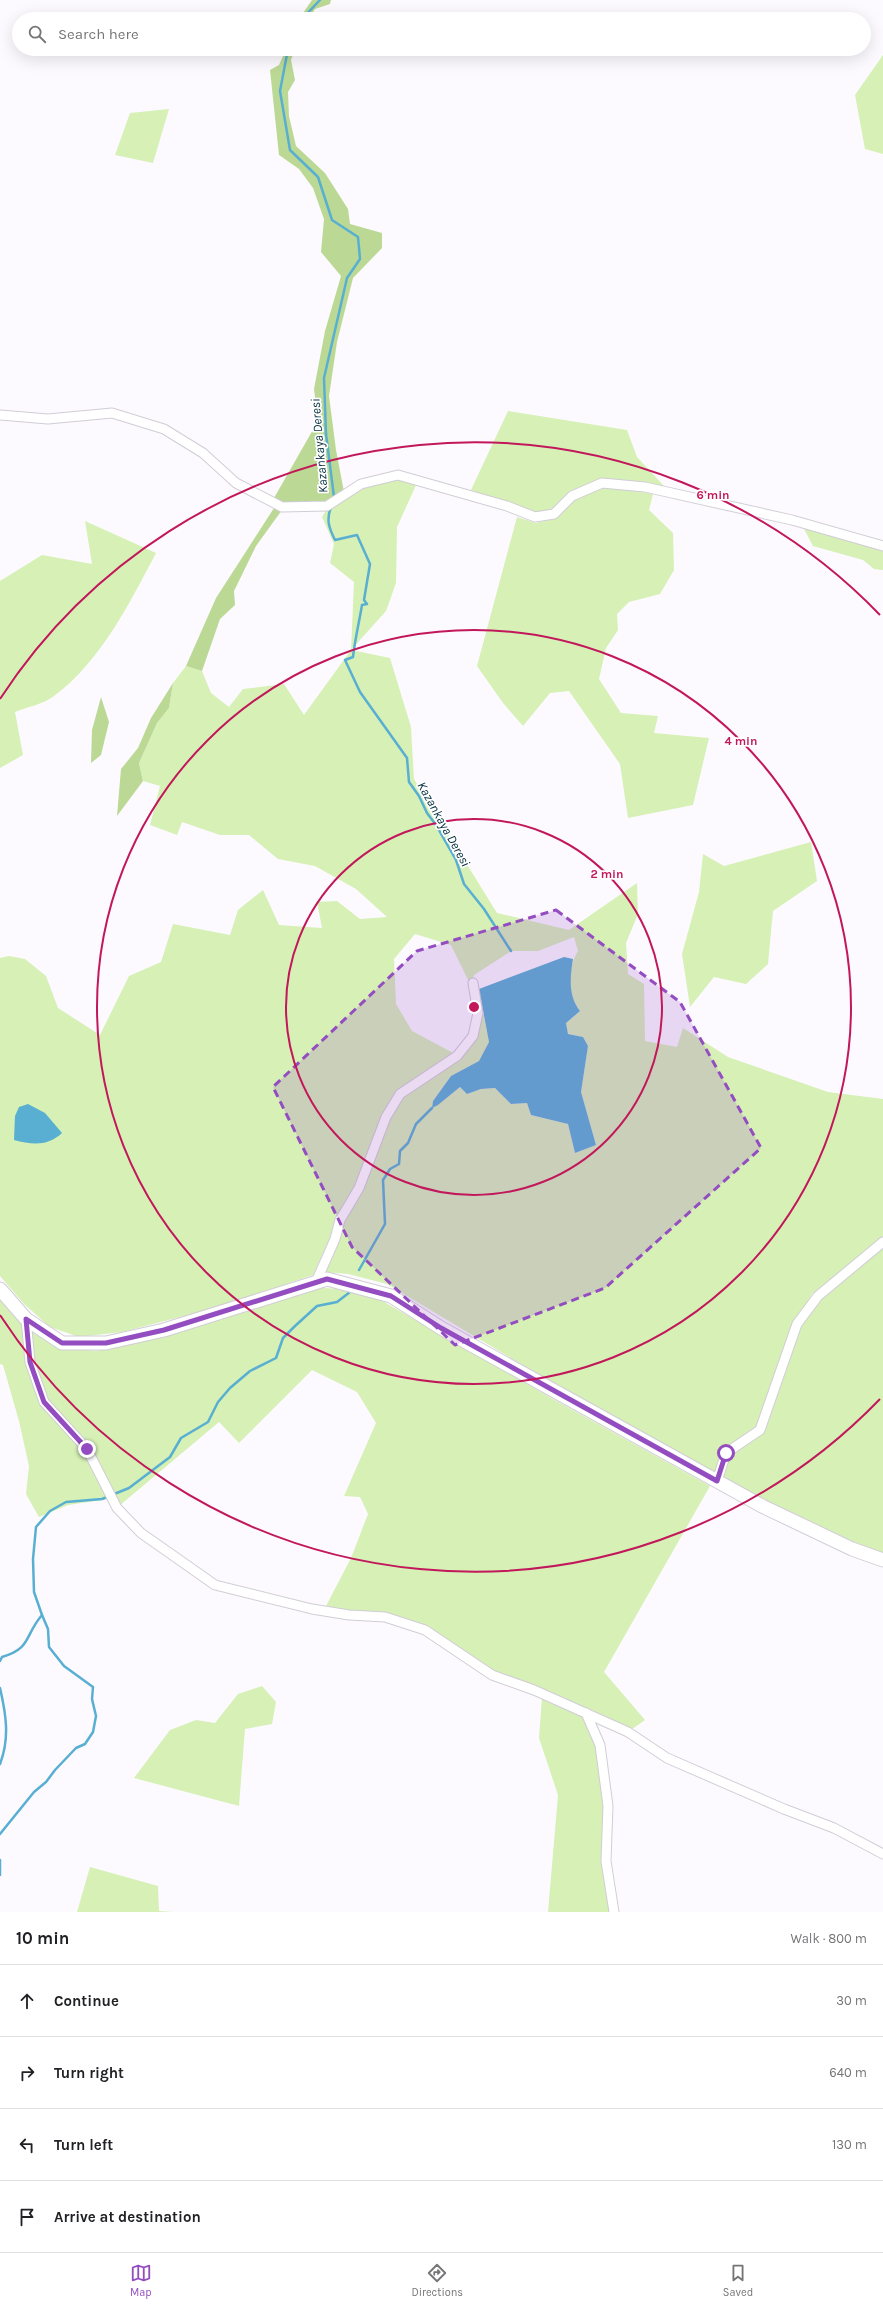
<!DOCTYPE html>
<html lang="en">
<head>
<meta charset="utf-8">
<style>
  body { margin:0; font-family:Karla,sans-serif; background:#f2f2f2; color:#202124 }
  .stop { position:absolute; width:12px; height:12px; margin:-9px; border:3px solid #944dc1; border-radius:50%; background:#fff }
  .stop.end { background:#944dc1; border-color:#fff; box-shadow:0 1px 4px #0008 }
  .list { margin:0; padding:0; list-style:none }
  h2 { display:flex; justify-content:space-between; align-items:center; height:52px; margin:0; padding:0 16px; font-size:17px }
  h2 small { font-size:13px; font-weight:400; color:#757577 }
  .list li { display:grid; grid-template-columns:26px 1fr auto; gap:12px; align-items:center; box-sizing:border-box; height:72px; padding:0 16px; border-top:1px solid #e0e0e0 }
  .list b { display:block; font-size:15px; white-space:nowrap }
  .list em { font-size:13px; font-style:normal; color:#757577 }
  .icon { flex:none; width:22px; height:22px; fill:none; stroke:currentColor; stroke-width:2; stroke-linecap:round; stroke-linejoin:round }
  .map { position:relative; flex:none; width:883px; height:1912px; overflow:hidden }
  .search { position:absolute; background:#fff; box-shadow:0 4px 16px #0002; left:12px; right:12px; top:12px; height:44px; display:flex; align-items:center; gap:10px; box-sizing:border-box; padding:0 14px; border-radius:22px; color:#757577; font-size:15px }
  .sheet { height:340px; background:#fff }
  nav { display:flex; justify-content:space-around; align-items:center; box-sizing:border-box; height:56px; border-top:1px solid #e0e0e0; background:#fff; font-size:11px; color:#757577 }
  nav a { display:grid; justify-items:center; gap:2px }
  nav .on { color:#944dc1 }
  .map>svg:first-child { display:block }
</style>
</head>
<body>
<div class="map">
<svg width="883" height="1912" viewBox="0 0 883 1912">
  <rect width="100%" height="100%" fill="#fcfaff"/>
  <!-- green -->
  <g fill="#d6f0b6">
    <polygon points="883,55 883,154 865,149 855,95"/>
    <polygon points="169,109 153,163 115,155 130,113"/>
    <polygon points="508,411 627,430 637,457 665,487 602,479 570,491 553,509 536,514 471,490"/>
    <path d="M398 478 417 483 397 527 396 583 386 611 351 650 390 658 411 727 414 779 497 913 569 930 637 883 638 914 626 943 628 974 644 984 645 1041 677 1047 683 1028 728 1057 828 1092 883 1099V1238L812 1294 790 1330 758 1427 722 1450 715 1474 521 1364 387 1284 348 1274 325 1272 344 1222 365 1184 388 1118 401 1095 460 1057 475 1037 480 1013 475 990 479 989 489 1042 479 1061 451 1076 433 1101 432 1107 438 1105 460 1087 467 1094 481 1089 495 1088 511 1104 527 1103 531 1115 568 1124 575 1153 596 1145 581 1092 588 1046 583 1037 568 1034 566 1023 580 1011C567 994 567 969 578 951L574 937 538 951H511L474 975 471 986 451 945 415 934 394 959 396 1004 412 1031 455 1054 398 1091 382 1116 370 1155 356 1188 336 1219 330 1238 313 1275 219 1307 122 1332 79 1337 50 1327 24 1304 0 1276V958L9 956 25 959 46 976 58 1008 100 1035 129 976 161 962 173 924 230 935 238 910 263 890 279 925 322 928 317 902 337 901 360 919 387 917 356 889 315 866 278 859 249 835H220L182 822 177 835 150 825 160 786 143 781 139 763 157 723 169 708 173 683 186 666 202 671 211 693 229 707 243 689 284 684 304 715 351 650 354 582 330 563 334 544 322 517C334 494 375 484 398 478Z"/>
    <polygon points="603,486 653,494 649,510 673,533 674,570 660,594 629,602 617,614 618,630 606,648 599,679 621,713 658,716 654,733 709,738 693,805 628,818 620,764 569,691 550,693 523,726 503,703 477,666 517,517 536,523 557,518 576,499"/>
    <path d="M85 521 156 553C129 604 101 661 54 696 44 704 27 707 15 712L23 755 0 768V581L42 555 92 564Z"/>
    <polygon points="803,527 883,549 883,570 874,569 863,560 813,546"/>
    <polygon points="811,842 817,881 773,911 768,964 746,984 714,977 690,1007 682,954 699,892 703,854 724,866"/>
    <polygon points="883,1247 883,1555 797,1516 723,1478 728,1455 765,1430 790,1352 801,1327 823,1295"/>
    <polygon points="323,1288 344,1289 379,1299 551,1398 710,1486 604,1672 645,1720 632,1729 489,1670 425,1627 325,1608 351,1558 368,1514 360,1497 344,1496 376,1423 357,1392 312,1370 239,1443 219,1422 119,1506 90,1444 46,1401 33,1361 30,1329 53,1346 96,1351 156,1338 271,1304 307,1291"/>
    <polygon points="0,1299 24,1326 40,1404 84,1451 109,1499 68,1505 39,1517 26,1494 29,1466 19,1421 3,1365 0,1364"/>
    <polygon points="262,1686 276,1702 272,1724 245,1729 239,1806 134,1778 170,1730 196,1720 215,1723 238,1694"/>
    <polygon points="542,1697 583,1715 596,1745 605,1806 611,1912 548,1912 558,1795 539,1738"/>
    <polygon points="90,1867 158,1886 159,1911 173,1912 77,1912"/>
  </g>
  <!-- forest -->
  <g fill="#bbd994">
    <polygon points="312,0 331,0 330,4 315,9 309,19 299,19"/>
    <polygon points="286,49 295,49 291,60 295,80 288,92 289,116 296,146 325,173 348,209 350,224 382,233 382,248 353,278 337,342 329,396 336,450 344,492 326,503 285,504 274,498 318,421 314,389 325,331 341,276 321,252 324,219 313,188 299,169 279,155 270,70 279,65"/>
    <polygon points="274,508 282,510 256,546 234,591 235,605 220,619 202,671 186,666 216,598"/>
    <polygon points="173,683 169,708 157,723 139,763 143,781 117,816 121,769 138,748 151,718"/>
    <polygon points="101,697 109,722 101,755 91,763 92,730"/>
  </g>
  <!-- water -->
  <g fill="#58afd1">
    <path d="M564 957 573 959C570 977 568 996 580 1011L566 1023 568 1034 583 1037 588 1046 581 1092 596 1145 575 1153 568 1124 531 1115 527 1103 511 1104 495 1088 481 1089 467 1094 460 1087 438 1105 432 1108 433 1101 451 1076 479 1061 489 1042 479 989Z"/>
    <path d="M28 1104 45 1113 62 1133C48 1146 33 1145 14 1140L15 1116 19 1107Z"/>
  </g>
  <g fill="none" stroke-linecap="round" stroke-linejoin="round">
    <!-- stream -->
    <g stroke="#58afd1" stroke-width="2.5">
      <polyline points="302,19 320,0"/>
      <polyline points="288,49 280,91 290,150 318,177 332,220 358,237 360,259 347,278 324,378 326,434 334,497"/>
      <path d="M331 507C326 520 329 528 335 540L357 535 370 564 364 600 367 604 362 605C359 623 355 639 353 657L345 660 360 692 407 758 409 782 419 796 427 813 436 825 456 860 464 884 484 909 511 951"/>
      <polyline points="359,1270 385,1224 383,1180 390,1169 399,1164 400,1151 408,1143 416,1124 432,1108"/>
      <path d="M0 1661 2 1657C32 1648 24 1636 42 1615L34 1592 33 1559 36 1527 50 1511 66 1502 102 1499 129 1488 170 1457 181 1438 208 1422 218 1402 230 1388 250 1371 276 1358 283 1338 295 1326 317 1306 337 1302 350 1292"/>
      <path d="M0 1688C6 1714 10 1738 0 1764"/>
      <polyline points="0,1834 34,1792 46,1782 55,1770 76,1748 85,1744 93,1732 96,1716 92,1699 93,1687 64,1666 49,1647 48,1629 42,1615"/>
      <polyline points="0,1860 0,1875"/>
    </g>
    <!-- street casing -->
    <g stroke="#d1cdd6" stroke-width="11">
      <g id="street">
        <polyline points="0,415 48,419 112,413 164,429 203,453 236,483 282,507 327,506 361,484 398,475 507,506 535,517 554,514 572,496 602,483 645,487 792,520 883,546"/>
        <polyline points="316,1282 335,1239 340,1220 359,1188 386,1117 400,1094 457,1056 473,1036 478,1013 473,983"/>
        <polyline points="26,1319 30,1362 44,1402 87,1449 117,1508 141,1533 215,1585 312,1609 349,1615 385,1617 425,1630 492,1675 534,1690 628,1732 667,1758 784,1809 834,1828 883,1854"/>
        <polyline points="717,1481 726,1453 760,1430 797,1324 818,1296 883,1242"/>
        <polyline points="586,1713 600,1745 608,1806 606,1861 614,1912"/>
      </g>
    </g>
    <!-- secondary casing -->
    <g stroke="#d1cdd6" stroke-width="15">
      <polyline id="secondary" points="0,1289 26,1319 62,1343 106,1343 164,1330 327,1279 391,1296 441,1328 762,1506 852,1549 883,1560"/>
    </g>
    <!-- street -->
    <use href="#street" stroke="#fff" stroke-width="9"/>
    <!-- secondary -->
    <use href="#secondary" stroke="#fff" stroke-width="13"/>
  </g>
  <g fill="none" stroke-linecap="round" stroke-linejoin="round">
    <!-- route -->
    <polyline stroke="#944dc1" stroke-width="5" points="87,1449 44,1402 30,1362 26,1319 62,1343 106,1343 164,1330 327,1279 391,1296 441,1328 717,1481 726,1453"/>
  </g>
  <!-- marked area -->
  <path fill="#944dc1" fill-opacity="0.2" stroke="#944dc1" stroke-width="3" stroke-dasharray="8 5" stroke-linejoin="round" d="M556 910 680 1002 761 1148 605 1288 455 1345 352 1247 273 1087 417 951Z"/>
  <!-- distance rings -->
  <g fill="none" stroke="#c2185b" stroke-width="2">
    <circle cx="474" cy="1007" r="188"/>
    <circle cx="474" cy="1007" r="377"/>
    <path d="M880 1399A565 565 0 0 1 0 1315M0 699A565 565 0 0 1 880 615"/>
  </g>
  <g text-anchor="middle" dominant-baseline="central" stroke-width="3.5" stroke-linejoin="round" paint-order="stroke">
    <!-- water labels -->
    <g font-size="13" font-style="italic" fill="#042e3d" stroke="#fff">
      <text transform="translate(319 446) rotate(-95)">Kazankaya Deresi</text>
      <text transform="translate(444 824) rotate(61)">Kazankaya Deresi</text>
    </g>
  </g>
  <circle cx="474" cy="1007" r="6" fill="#c2185b" stroke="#fff" stroke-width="2"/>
  <g font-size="12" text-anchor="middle" font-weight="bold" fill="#c2185b" stroke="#fff" stroke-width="3.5" stroke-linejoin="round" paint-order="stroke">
    <text x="713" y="499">6 min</text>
    <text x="741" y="745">4 min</text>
    <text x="607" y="878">2 min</text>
  </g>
</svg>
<div class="stop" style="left:726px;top:1453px"></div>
<div class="stop end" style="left:87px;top:1449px"></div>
<div class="search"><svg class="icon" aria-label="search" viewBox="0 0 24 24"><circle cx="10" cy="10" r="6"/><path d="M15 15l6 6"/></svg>Search here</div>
</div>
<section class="sheet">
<h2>10 min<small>Walk · 800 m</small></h2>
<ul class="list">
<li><svg class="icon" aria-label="ahead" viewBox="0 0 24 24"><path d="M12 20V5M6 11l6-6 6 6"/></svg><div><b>Continue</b></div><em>30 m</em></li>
<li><svg class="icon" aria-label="right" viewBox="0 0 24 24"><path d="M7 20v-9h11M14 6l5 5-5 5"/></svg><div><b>Turn right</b></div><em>640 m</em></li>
<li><svg class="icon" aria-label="left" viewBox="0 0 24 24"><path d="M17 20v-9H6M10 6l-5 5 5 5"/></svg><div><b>Turn left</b></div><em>130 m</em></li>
<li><svg class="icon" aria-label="arrive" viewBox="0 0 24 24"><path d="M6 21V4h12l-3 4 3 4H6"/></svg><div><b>Arrive at destination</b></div></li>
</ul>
</section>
<nav>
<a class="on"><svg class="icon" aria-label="map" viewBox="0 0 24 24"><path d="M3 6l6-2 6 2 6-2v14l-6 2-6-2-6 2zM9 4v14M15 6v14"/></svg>Map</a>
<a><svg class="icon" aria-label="directions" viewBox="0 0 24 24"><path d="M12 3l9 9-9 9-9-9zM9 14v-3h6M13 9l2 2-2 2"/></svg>Directions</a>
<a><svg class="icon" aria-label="saved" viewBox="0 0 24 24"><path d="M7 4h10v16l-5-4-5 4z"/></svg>Saved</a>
</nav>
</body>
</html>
